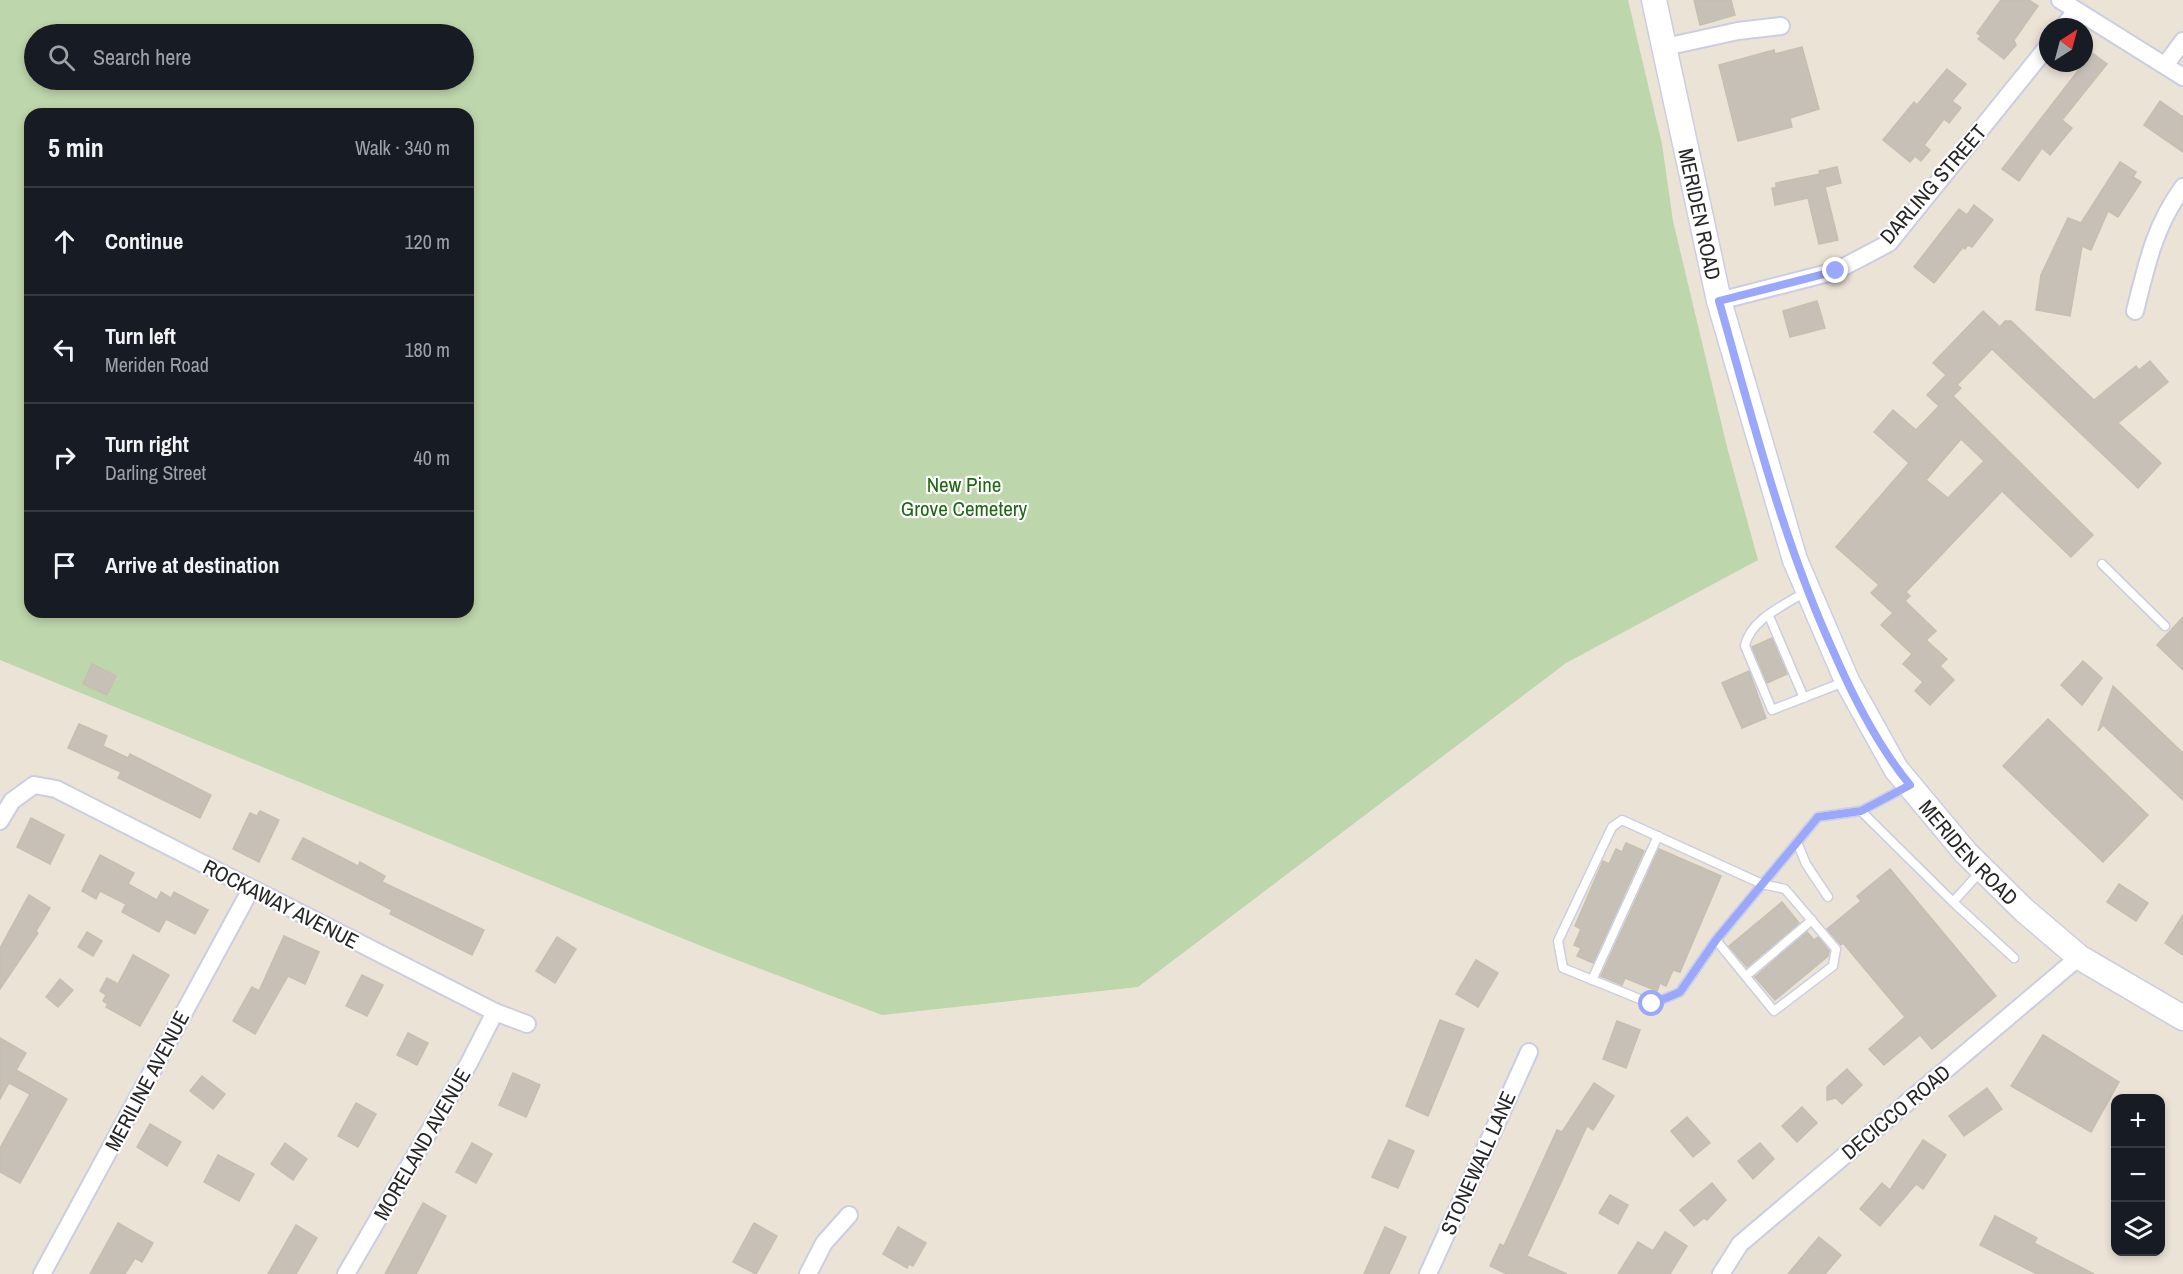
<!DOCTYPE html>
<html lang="en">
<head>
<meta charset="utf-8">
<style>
  body { margin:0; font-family:"Archivo Narrow",sans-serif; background:#242831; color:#f1f3f6 }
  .controls { position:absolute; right:18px; bottom:18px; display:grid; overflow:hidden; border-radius:12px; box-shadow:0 3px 9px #0003 }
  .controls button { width:54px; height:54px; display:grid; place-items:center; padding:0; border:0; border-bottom:2px solid #363941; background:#171b24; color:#f1f3f6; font:30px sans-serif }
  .compass { position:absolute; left:2039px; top:18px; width:54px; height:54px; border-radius:50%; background:#171b24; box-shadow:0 3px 9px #0003; rotate:36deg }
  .stop { position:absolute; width:18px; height:18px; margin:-14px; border:4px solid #9aa7fa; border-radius:50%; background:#fff }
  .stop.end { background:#9aa7fa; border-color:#fff; box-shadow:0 2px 6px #0008 }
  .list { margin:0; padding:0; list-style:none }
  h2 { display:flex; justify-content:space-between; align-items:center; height:78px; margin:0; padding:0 24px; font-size:26px }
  h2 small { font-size:20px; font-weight:400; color:#9ea1a6 }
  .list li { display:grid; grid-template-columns:39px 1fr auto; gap:18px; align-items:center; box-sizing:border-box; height:108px; padding:0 24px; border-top:2px solid #363941 }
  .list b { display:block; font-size:22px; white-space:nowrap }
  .list p { margin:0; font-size:20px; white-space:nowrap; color:#9ea1a6 }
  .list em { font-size:20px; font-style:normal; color:#9ea1a6 }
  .icon { flex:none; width:33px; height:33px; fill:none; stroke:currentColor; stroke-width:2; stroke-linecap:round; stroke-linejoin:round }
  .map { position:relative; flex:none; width:2183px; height:1274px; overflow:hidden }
  .search { position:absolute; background:#171b24; box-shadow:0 3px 9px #0003; left:24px; top:24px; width:450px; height:66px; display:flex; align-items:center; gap:15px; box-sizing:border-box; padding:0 21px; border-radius:33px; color:#9ea1a6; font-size:22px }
  .panel { position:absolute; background:#171b24; box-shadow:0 3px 9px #0003; left:24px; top:108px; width:450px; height:510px; border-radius:18px }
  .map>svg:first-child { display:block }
</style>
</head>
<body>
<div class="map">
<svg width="2183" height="1274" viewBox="0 0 2183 1274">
  <rect width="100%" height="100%" fill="#ebe3d6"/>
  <!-- cemetery -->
  <path fill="#bed6ab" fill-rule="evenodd" d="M0 0H1628L1662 144 1673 221 1727 447 1758 560 1566 663 1138 987 882 1015 711 950 0 660ZM34 34H464V80H34ZM30 114H468V612H30Z"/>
  <!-- building -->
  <g fill="#c6c0b6" stroke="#c6bfb0" stroke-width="1.5" fill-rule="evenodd">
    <polygon points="1694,0 1731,0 1735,15 1700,25"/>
    <polygon points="2001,0 2029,0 2038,6 2014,40 2016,45 2004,59 1978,39 1981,36 1977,33"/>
    <polygon points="1802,47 1819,109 1790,118 1792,127 1738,141 1719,65 1774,50 1775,54"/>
    <polygon points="2084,47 2107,64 2062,120 2072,128 2050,155 2042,148 2019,181 2002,169 2084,63"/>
    <polygon points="1947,69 1966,84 1952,101 1961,108 1949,123 1944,119 1924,145 1930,150 1921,161 1915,156 1910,162 1883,140 1914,102 1917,105"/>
    <polygon points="2160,101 2183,117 2183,152 2144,125"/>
    <polygon points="2120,162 2136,172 2133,177 2141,182 2118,217 2108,211 2091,250 2082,246 2070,316 2036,310 2041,275 2068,218 2081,223"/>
    <polygon points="1837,167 1841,183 1825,187 1838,240 1819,244 1808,198 1775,205 1772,188 1776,188 1776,183 1820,174 1819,171"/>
    <polygon points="1974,205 1993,220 1972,247 1968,245 1965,249 1963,247 1934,283 1914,267 1959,209 1967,215"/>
    <polygon points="1817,301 1825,328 1790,337 1783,311"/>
    <path d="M1983 311 2000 327 2005 321H2011L2094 400 2136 366 2139 370 2150 361 2168 382 2118 423 2161 463 2138 488 1992 349 1957 385 1961 388 1953 396 2093 535 2071 557 2002 491 1906 592 1910 596 1905 601 1936 631 1926 640 1947 659 1940 666 1954 680 1930 705 1915 691 1923 682 1903 664 1912 654 1881 625 1893 613 1871 593 1879 585 1836 547 1909 463 1874 432 1893 410 1916 430 1939 406 1927 395 1946 375 1933 363ZM1961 439 1984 461 1948 498 1926 480Z"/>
    <polygon points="2183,617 2183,670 2157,645"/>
    <polygon points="1772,638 1787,674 1767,683 1752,647"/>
    <polygon points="2083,661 2102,678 2082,705 2061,685"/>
    <polygon points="92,664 116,676 107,695 83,684"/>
    <polygon points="1749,671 1766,718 1742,728 1722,683"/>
    <polygon points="2113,686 2183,753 2183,800 2103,725 2098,731"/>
    <polygon points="2048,719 2148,815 2103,862 2003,766"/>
    <polygon points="79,724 107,736 103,746 128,758 130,754 211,795 200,818 118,778 121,772 68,748"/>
    <polygon points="260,811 279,820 259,862 233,849 250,813 257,816"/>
    <polygon points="31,818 64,835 50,864 17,847"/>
    <polygon points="303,838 358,866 360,862 385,876 382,882 484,930 472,955 390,914 392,910 292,859"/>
    <polygon points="1626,843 1644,851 1593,963 1577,956 1581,948 1574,945 1581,929 1575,926 1603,861 1609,864 1616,849 1622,852"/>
    <polygon points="1659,849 1721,876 1680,972 1673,970 1666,986 1660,983 1657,991 1625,978 1622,985 1601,976"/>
    <polygon points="100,855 134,873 128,884 157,900 161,892 171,898 174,892 208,910 195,934 166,919 159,932 122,912 126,904 100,891 96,899 82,891"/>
    <polygon points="1890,869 1996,996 1932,1049 1920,1035 1884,1065 1869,1049 1905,1017 1843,943 1841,945 1827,929 1861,901 1857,896"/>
    <polygon points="2119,884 2148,903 2136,921 2107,902"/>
    <polygon points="29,895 50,908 36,931 38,933 0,989 0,948"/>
    <polygon points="1782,902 1799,923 1747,967 1729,946"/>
    <polygon points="2183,915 2183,955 2165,943"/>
    <polygon points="87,932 102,941 93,956 78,947"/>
    <polygon points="1807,932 1814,940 1818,937 1829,951 1828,956 1775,1000 1755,977"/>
    <polygon points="284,936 319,952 305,984 288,976 255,1034 233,1021 252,987 259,991"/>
    <polygon points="557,937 576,949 555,983 536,971"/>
    <polygon points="133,955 169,975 140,1026 106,1007 108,1004 103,1001 106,995 100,991 107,978 118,984"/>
    <polygon points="1476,960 1498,973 1478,1007 1456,994"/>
    <polygon points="362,975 383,985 367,1016 346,1006"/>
    <polygon points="60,979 73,990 58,1007 46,997"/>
    <polygon points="1440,1020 1464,1029 1428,1116 1406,1106"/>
    <polygon points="1617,1021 1640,1030 1626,1068 1603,1059"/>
    <polygon points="408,1033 428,1043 417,1065 397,1055"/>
    <polygon points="2043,1035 2119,1082 2091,1132 2011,1086"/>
    <polygon points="0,1038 26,1053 16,1070 67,1099 20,1183 0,1172 0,1148 30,1094 9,1083 0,1099"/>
    <polygon points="1847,1069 1862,1085 1842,1104 1836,1098 1827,1100 1827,1087"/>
    <polygon points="513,1073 540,1085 526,1117 499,1105"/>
    <polygon points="202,1076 225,1094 213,1109 190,1091"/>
    <polygon points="1594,1083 1614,1096 1593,1130 1587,1126 1527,1256 1567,1274 1507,1274 1490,1266 1500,1244 1504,1246 1557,1130 1562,1132"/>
    <polygon points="1987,1088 2002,1109 1964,1136 1949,1116"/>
    <polygon points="356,1103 376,1114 358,1147 338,1136"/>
    <polygon points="1802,1107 1817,1123 1797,1142 1782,1126"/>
    <polygon points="1687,1117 1710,1143 1693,1157 1671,1131"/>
    <polygon points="150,1124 181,1142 167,1166 137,1147"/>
    <polygon points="1389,1140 1414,1151 1398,1188 1372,1177"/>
    <polygon points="1923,1140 1946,1155 1923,1189 1916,1184 1880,1226 1860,1209 1882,1183 1890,1190"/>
    <polygon points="285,1143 307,1159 293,1180 271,1164"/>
    <polygon points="472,1143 492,1154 476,1183 456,1172"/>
    <polygon points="1760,1143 1774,1159 1753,1179 1738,1161"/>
    <polygon points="218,1155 254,1174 239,1201 204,1182"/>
    <polygon points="1712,1183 1726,1200 1707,1220 1704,1218 1694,1226 1680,1210"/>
    <polygon points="1610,1195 1628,1205 1618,1224 1599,1213"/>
    <polygon points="423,1203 446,1216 423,1261 416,1274 385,1274"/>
    <polygon points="1995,1216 2037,1238 2034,1243 2094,1274 2037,1274 1980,1245"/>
    <polygon points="118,1223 153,1243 142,1262 135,1258 125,1274 90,1274"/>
    <polygon points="754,1223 777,1236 756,1274 733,1262"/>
    <polygon points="296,1225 317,1238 296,1274 268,1274"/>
    <polygon points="898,1227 926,1243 913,1266 909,1264 907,1268 883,1254"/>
    <polygon points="1385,1227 1406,1237 1389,1274 1364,1274"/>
    <polygon points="1665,1232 1687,1246 1670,1274 1618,1274 1638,1242 1653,1251"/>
    <polygon points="1819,1237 1841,1255 1825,1274 1788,1274"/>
  </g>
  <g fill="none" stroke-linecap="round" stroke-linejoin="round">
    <!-- lane casing -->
    <g stroke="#cbcee2" stroke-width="11">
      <g id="lane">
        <polyline points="2102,564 2165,626"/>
        <path d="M1807 591C1785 605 1750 619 1745 646L1772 710 1844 682"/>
        <polyline points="1769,616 1804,698"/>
        <polyline points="1906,787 1861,811 1953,902 1982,870"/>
        <polyline points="1797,842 1806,864 1828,897"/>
        <polyline points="1953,902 2014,958"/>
        <polyline points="1716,940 1774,1011 1833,966 1836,949 1785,889 1762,884 1622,820 1612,827 1558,941 1563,968 1652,1004 1680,992 1716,940 1818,817 1861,811"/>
        <polyline points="1746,976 1812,920"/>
        <polyline points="1592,980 1658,836"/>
      </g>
    </g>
    <!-- street casing -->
    <g stroke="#cbcee2" stroke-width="20">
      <g id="street">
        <polyline points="2060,0 2183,77"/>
        <polyline points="2063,27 2076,11"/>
        <polyline points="1665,47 1738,31 1781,26"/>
        <polyline points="2166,64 2183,41"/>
        <polyline points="1719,301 1836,271 1889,243 2048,46"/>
        <path d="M2135 311C2147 264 2154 227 2183 187"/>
        <polyline points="0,821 12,801 34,785 56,789 495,1012 527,1024"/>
        <polyline points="42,1274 251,889"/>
        <polyline points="346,1274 469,1063 495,1012"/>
        <polyline points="808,1274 824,1243 849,1215"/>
        <polyline points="1428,1274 1529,1052"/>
        <polyline points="1721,1274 1740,1244 2079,957"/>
      </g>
    </g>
    <!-- secondary casing -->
    <g stroke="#cbcee2" stroke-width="27">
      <g id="secondary">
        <path id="s1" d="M1654 0 1719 301 1795 560 1847 681 1896 769 1966 853 2025 911 2079 957 2183 1018"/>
      </g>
    </g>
    <!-- lane -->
    <use href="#lane" stroke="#fff" stroke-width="8"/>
    <!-- street -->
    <use href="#street" stroke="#fff" stroke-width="16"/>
    <!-- secondary -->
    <use href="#secondary" stroke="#fff" stroke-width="24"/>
  </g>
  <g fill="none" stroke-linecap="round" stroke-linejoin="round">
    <!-- route -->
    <path stroke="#9aa7fa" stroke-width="8" d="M1652 1004 1680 992 1716 940 1818 817 1861 811 1910 785C1878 746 1855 701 1835 655 1783 542 1753 421 1719 301L1836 271"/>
  </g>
  <g text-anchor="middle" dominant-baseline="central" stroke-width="4.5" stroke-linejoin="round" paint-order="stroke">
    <!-- street labels -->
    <g font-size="21" fill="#262626" stroke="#fff">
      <text transform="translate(1933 184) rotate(-49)">DARLING STREET</text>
      <text stroke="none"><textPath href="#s1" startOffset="219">MERIDEN ROAD</textPath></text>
      <text stroke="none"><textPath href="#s1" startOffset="921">MERIDEN ROAD</textPath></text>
      <text transform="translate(281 904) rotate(27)">ROCKAWAY AVENUE</text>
      <text transform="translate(147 1081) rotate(-62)">MERILINE AVENUE</text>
      <text transform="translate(1896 1112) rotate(-40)">DECICCO ROAD</text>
      <text transform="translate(422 1144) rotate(-60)">MORELAND AVENUE</text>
      <text transform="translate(1478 1163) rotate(-66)">STONEWALL LANE</text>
    </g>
    <!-- park labels -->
    <g font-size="21" fill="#206713" stroke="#fff">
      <text x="964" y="484">New Pine<tspan x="964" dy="24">Grove Cemetery</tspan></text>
    </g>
  </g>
</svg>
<div class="controls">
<button>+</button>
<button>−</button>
<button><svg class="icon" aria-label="layers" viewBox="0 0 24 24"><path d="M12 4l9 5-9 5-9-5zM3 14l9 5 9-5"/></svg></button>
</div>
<svg class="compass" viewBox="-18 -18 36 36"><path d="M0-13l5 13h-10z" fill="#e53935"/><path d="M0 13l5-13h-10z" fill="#9ea1a6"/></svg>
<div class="stop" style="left:1652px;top:1004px"></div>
<div class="stop end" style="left:1836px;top:271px"></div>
<div class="search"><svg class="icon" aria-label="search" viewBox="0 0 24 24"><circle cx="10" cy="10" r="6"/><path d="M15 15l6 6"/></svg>Search here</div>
<section class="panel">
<h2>5 min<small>Walk · 340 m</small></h2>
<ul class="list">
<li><svg class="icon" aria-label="ahead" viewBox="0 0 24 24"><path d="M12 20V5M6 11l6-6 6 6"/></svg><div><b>Continue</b></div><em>120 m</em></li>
<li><svg class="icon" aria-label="left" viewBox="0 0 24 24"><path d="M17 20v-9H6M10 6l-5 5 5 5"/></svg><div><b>Turn left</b><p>Meriden Road</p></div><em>180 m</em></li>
<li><svg class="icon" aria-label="right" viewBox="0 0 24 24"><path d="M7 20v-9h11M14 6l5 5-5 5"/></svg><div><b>Turn right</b><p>Darling Street</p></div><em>40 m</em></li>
<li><svg class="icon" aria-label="arrive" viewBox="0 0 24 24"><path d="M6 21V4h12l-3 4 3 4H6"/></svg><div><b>Arrive at destination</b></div></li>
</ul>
</section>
</div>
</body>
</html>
